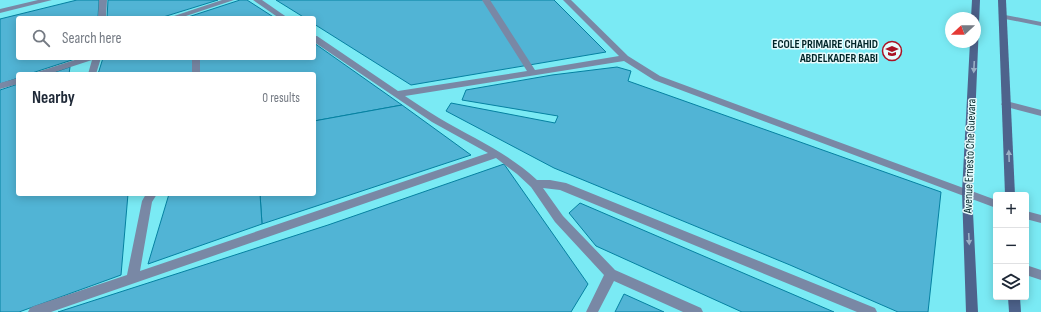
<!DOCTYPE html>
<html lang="en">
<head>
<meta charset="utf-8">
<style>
  body { margin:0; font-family:"Sofia Sans Condensed",sans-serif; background:#f6f6f7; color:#1f2937 }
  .controls { position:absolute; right:12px; bottom:12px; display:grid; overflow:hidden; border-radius:4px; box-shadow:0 2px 10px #0003 }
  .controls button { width:36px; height:36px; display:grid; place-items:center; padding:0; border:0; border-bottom:1px solid #e0e1e3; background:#fff; color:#1f2937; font:20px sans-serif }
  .compass { position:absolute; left:945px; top:12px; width:36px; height:36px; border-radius:50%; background:#fff; box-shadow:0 2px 10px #0003; rotate:249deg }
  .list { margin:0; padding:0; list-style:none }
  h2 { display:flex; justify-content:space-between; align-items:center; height:52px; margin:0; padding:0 16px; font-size:17px }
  h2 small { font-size:13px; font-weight:400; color:#747a83 }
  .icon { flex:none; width:22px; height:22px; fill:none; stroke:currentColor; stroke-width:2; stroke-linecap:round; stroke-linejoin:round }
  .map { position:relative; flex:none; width:1041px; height:312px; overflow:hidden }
  .search { position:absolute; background:#fff; box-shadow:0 2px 10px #0003; left:16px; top:16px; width:300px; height:44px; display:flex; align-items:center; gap:10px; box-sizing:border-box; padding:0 14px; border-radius:4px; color:#747a83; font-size:15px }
  .panel { position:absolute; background:#fff; box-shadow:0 2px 10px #0003; left:16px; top:72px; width:300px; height:124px; border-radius:4px }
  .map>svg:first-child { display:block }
</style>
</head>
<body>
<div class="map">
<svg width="1041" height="312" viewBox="0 0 1041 312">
  <rect width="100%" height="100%" fill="#7aeaf4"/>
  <!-- building -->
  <g fill="#51b4d5" stroke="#0581a1">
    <polygon points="77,0 99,0 98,18 18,18 18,58 78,58 29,74 18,74 18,78 0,84 0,19"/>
    <polygon points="108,0 218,0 160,18 107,18"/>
    <polygon points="240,0 247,0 275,18 185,18"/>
    <polygon points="276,0 554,0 606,52 411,85 314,24 314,18 305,18"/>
    <polygon points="314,43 402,105 314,121 314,74 98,74 103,58 314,58"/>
    <polygon points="70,67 69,74 49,74"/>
    <polygon points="617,67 631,71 628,81 941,192 928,312 898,312 790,265 554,168 446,111 451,103 555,123 558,116 462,100 466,90 552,75"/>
    <polygon points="18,84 18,194 128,194 121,275 19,312 0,312 0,90"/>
    <polygon points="402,105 471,155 262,224 260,194 314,194 314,121"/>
    <polygon points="504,164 588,284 571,312 58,312 328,225"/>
    <polygon points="169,194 260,194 262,224 148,264"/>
    <polygon points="580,203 834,312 742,312 596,246 569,213"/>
    <polygon points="624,294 664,312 615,312"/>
  </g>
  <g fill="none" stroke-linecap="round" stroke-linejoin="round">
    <!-- minor -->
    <g fill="#7988a5" fill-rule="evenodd">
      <polygon points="38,0 52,0 0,13 0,9"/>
      <polygon points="99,0 107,0 106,18 98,18"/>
      <polygon points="222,0 234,0 180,18 168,18"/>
      <polygon points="253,0 262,0 288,18 279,18"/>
      <path d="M482 0H490L535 70 619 56 563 0H571L628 56 660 76 996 200V208L654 80 624 61 405 96C416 103 427 111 439 118 473 138 508 153 537 180H550L566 183 875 308 877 312H857L560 190 543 188 563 216 615 270 701 308 703 312H683L614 281 598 312H586L604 275 555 222 531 187 517 174 496 158 51 312H28L30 308 34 306 127 275 142 201 146 194H157L152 202 140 271 488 153 432 122 314 42V36H317L398 91 527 71Z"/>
      <polygon points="1000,14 1041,22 1041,26 1000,18"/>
      <polygon points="81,58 101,58 96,74 88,74 92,60 49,74 36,74 37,72"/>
      <rect x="192" y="58" width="8" height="16"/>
      <polygon points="18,78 18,84 0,89 0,83"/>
      <polygon points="1006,101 1041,110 1041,116 1003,106 1001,104"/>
      <polygon points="1026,211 1041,215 1041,223 1026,219"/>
      <polygon points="1026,265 1041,270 1041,280 1026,275"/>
    </g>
    <!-- secondary -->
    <g fill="#4e638c" fill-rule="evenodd">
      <polygon points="972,0 980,0 972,192 978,312 966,312 962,192 970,42 975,42 975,18 971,18"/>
      <polygon points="998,0 1006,0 1015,195 1005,195"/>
      <polygon points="1008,297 1020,297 1021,312 1009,312"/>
    </g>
  </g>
  <!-- one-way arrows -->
  <defs><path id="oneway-solid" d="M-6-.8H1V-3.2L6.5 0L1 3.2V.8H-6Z"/></defs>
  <g fill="#9aafc4">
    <use href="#oneway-solid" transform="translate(974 67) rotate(93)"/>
    <use href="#oneway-solid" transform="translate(1009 156) rotate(-92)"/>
    <use href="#oneway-solid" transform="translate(969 239) rotate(87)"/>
  </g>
  <!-- icons -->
  <defs>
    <g id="school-ring" transform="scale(1)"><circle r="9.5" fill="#e7fbfd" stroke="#a91224" stroke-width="1.5"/><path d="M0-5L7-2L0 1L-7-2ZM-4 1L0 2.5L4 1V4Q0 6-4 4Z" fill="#a91224"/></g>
  </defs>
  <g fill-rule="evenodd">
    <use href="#school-ring" x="892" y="51"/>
  </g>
  <g text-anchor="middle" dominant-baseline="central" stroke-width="3" stroke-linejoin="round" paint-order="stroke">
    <!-- poi labels -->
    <g font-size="12" font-weight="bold" fill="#002528" stroke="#e7fbfd" text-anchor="end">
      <text x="878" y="44">ECOLE PRIMAIRE CHAHID<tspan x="878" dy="14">ABDELKADER BABI</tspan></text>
    </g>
    <!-- street labels -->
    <g font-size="12" fill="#002528" stroke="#e7fbfd">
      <text transform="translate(970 156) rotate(-88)">Avenue Ernesto Che Guevara</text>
    </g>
  </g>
</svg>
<div class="controls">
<button>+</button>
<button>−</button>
<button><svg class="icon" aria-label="layers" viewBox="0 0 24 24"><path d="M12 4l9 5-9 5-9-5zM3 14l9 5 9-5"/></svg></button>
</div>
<svg class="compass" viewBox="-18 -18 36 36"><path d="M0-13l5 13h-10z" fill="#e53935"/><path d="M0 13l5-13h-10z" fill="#747a83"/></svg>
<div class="search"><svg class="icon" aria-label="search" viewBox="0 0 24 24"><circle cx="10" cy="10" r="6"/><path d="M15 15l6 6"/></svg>Search here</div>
<section class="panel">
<h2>Nearby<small>0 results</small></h2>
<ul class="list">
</ul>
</section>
</div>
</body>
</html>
